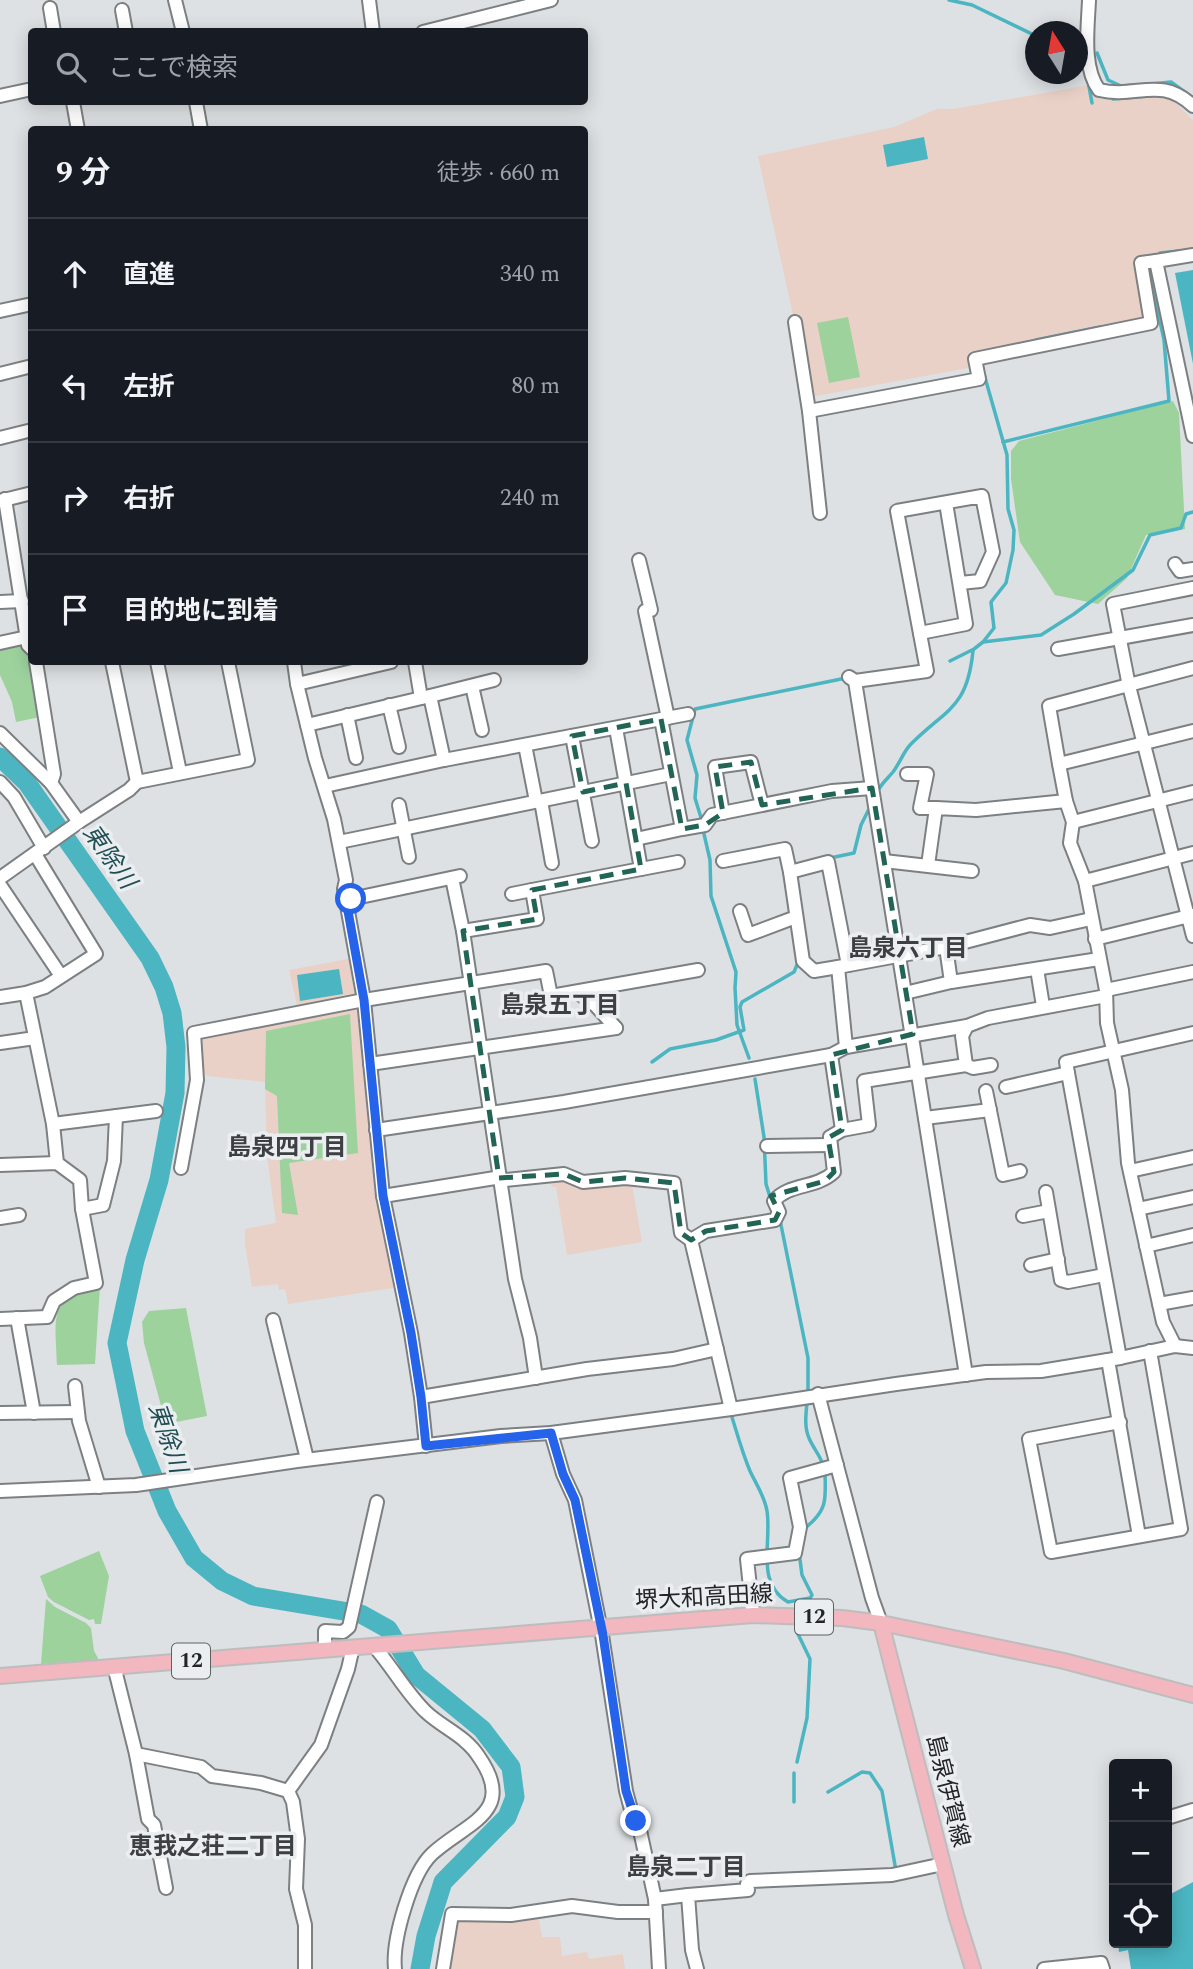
<!DOCTYPE html>
<html lang="ja">
<head>
<meta charset="utf-8">
<style>
  body { margin:0; font-family:Spectral,"Noto Sans JP",serif; background:#20242c; color:#f1f3f6 }
  .controls { position:absolute; right:21px; bottom:21px; display:grid; overflow:hidden; border-radius:7px; box-shadow:0 4px 18px #0003 }
  .controls button { width:63px; height:63px; display:grid; place-items:center; padding:0; border:0; border-bottom:2px solid #363941; background:#171b24; color:#f1f3f6; font:35px sans-serif }
  .compass { position:absolute; left:1025px; top:21px; width:63px; height:63px; border-radius:50%; background:#171b24; box-shadow:0 4px 18px #0003; rotate:349deg }
  .stop { position:absolute; width:21px; height:21px; margin:-16px; border:5px solid #2563eb; border-radius:50%; background:#fff }
  .stop.end { background:#2563eb; border-color:#fff; box-shadow:0 2px 7px #0008 }
  .list { margin:0; padding:0; list-style:none }
  h2 { display:flex; justify-content:space-between; align-items:center; height:91px; margin:0; padding:0 28px; font-size:30px }
  h2 small { font-size:23px; font-weight:400; color:#9ea1a6 }
  .list li { display:grid; grid-template-columns:46px 1fr auto; gap:21px; align-items:center; box-sizing:border-box; height:112px; padding:0 28px; border-top:2px solid #363941 }
  .list b { display:block; font-size:26px; white-space:nowrap }
  .list em { font-size:23px; font-style:normal; color:#9ea1a6 }
  .icon { flex:none; width:38px; height:38px; fill:none; stroke:currentColor; stroke-width:2; stroke-linecap:round; stroke-linejoin:round }
  .map { position:relative; flex:none; width:1193px; height:1969px; overflow:hidden }
  .search { position:absolute; background:#171b24; box-shadow:0 4px 18px #0003; left:28px; top:28px; width:560px; height:77px; display:flex; align-items:center; gap:18px; box-sizing:border-box; padding:0 24px; border-radius:7px; color:#9ea1a6; font-size:26px }
  .panel { position:absolute; background:#171b24; box-shadow:0 4px 18px #0003; left:28px; top:126px; width:560px; height:539px; border-radius:7px }
  .map>svg:first-child { display:block }
</style>
</head>
<body>
<div class="map">
<svg width="1193" height="1969" viewBox="0 0 1193 1969">
  <rect width="100%" height="100%" fill="#dde1e4"/>
  <!-- education -->
  <g fill="#e9d1c7">
    <polygon points="1089,85 1099,99 1170,97 1193,120 1193,247 1134,260 1144,319 977,352 968,368 811,397 758,156 894,127 937,109 953,109"/>
    <polygon points="353,958 359,995 298,1010 289,970"/>
    <polygon points="354,1007 357,1010 377,1196 395,1286 393,1288 288,1304 285,1289 279,1290 278,1284 252,1287 245,1244 245,1229 276,1223 267,1156 265,1082 207,1076 203,1071 198,1042 202,1038"/>
    <polygon points="560,1180 589,1187 632,1184 642,1242 567,1255 556,1187 552,1187 551,1181"/>
    <polygon points="538,1914 542,1937 560,1937 562,1956 587,1952 589,1959 623,1954 625,1969 449,1969 458,1921 464,1917"/>
  </g>
  <!-- green -->
  <g fill="#9dd29d">
    <polygon points="848,317 860,377 829,383 817,323"/>
    <polygon points="1173,401 1179,413 1185,529 1146,535 1127,578 1098,604 1055,595 1020,542 1011,479 1011,451 1019,441"/>
    <polygon points="23,642 33,666 40,717 16,722 12,702 0,675 0,646"/>
    <polygon points="350,1014 358,1153 289,1163 298,1215 282,1213 277,1096 265,1089 266,1031"/>
    <path d="M100 1286 95 1364 57 1365C56 1318 46 1298 100 1286Z"/>
    <polygon points="186,1308 207,1416 166,1424 144,1343 142,1322 149,1311"/>
    <polygon points="99,1551 109,1576 101,1624 95,1624 94,1619 89,1620 54,1602 48,1597 40,1576"/>
    <polygon points="46,1599 55,1607 86,1623 91,1628 94,1651 99,1660 41,1664"/>
  </g>
  <!-- water -->
  <g fill="#4bb5c1">
    <polygon points="924,137 928,159 887,167 883,145"/>
    <polygon points="1193,270 1193,364 1175,273"/>
    <polygon points="339,969 343,994 300,1001 297,975"/>
    <polygon points="1193,1882 1193,1969 1131,1969 1128,1950 1119,1952 1118,1943 1167,1943 1167,1896"/>
  </g>
  <g fill="none" stroke-linecap="round" stroke-linejoin="round">
    <!-- stream -->
    <g stroke="#4bb5c1" stroke-width="3.5">
      <polyline points="949,0 972,5 1036,36"/>
      <polyline points="1078,46 1080,46"/>
      <polyline points="1097,53 1108,80 1121,86 1133,85"/>
      <polyline points="1088,81 1092,103"/>
      <polyline points="1151,84 1171,82 1193,98"/>
      <polyline points="1113,99 1159,95"/>
      <polyline points="1160,253 1179,251"/>
      <polyline points="1036,340 1100,327"/>
      <polyline points="1003,442 1169,401 1164,340 1148,266"/>
      <polyline points="983,642 994,628 991,602 1006,583 1013,550 1014,530 1008,509 1007,455 984,374"/>
      <polyline points="950,661 974,649 983,642 1041,635 1074,614 1133,570 1150,535 1181,528 1186,514 1193,512"/>
      <path d="M879 789C883 782 888 778 893 772 900 763 903 752 911 744 947 708 967 709 973 651"/>
      <polyline points="702,821 695,798 697,775 687,740 695,709 846,678"/>
      <polyline points="704,834 710,860 711,896 736,972 735,988 737,1025 749,1058"/>
      <polyline points="830,858 854,853 861,825 869,809"/>
      <polyline points="652,1062 670,1049 716,1040 744,1030 740,1007 742,1002 794,972 799,960"/>
      <polyline points="755,1079 764,1137 766,1184 771,1200"/>
      <polyline points="780,1220 808,1358 808,1390"/>
      <path d="M807 1402C806 1414 804 1427 809 1438 813 1448 820 1455 823 1465"/>
      <path d="M731 1414C737 1433 742 1452 750 1471 756 1484 765 1497 767 1511 772 1542 755 1583 788 1602L810 1598 812 1595 802 1575 799 1552"/>
      <path d="M805 1528C827 1511 826 1500 825 1474"/>
      <polyline points="797,1632 810,1659 807,1718 797,1762"/>
      <polyline points="794,1773 794,1802"/>
      <polyline points="828,1792 862,1772 870,1773 882,1791 896,1871"/>
    </g>
    <!-- river -->
    <polyline stroke="#4bb5c1" stroke-width="19" points="0,757 27,783 150,958 164,987 172,1013 176,1047 175,1093 159,1180 135,1260 117,1343 135,1431 167,1511 194,1558 222,1581 253,1596 361,1614 388,1629 416,1675 482,1729 511,1767 515,1797 507,1817 443,1882 426,1936 420,1969"/>
    <!-- minor casing -->
    <g stroke="#7d8082" stroke-width="16">
      <g id="minor">
        <polyline points="175,0 183,32"/>
        <polyline points="369,0 373,32"/>
        <path d="M1089 0C1088 27 1082 67 1099 90 1137 99 1160 75 1193 106"/>
        <polyline points="50,8 54,32"/>
        <polyline points="122,10 126,32"/>
        <polyline points="423,32 551,0"/>
        <polyline points="0,96 32,89"/>
        <polyline points="73,102 78,130"/>
        <polyline points="196,102 201,130"/>
        <polyline points="1193,255 1156,261 1193,436"/>
        <polyline points="0,311 32,304"/>
        <polyline points="795,322 809,411 820,513"/>
        <polyline points="0,374 32,366"/>
        <polyline points="809,411 979,379 975,359 1151,323 1141,263 1156,261"/>
        <polyline points="0,438 32,430"/>
        <polyline points="5,499 28,645 32,649"/>
        <polyline points="0,501 32,493"/>
        <polyline points="639,560 651,610 645,611 668,718"/>
        <polyline points="1175,564 1180,571 1193,569"/>
        <polyline points="1193,588 1113,604 1129,686 1193,936"/>
        <polyline points="0,602 22,601"/>
        <polyline points="920,633 966,624 946,503"/>
        <polyline points="0,643 27,637"/>
        <polyline points="1058,649 1193,625"/>
        <polyline points="36,662 54,774 51,783"/>
        <polyline points="112,662 137,782"/>
        <polyline points="157,662 180,772"/>
        <polyline points="294,662 297,684 315,758 334,819 346,880 344,889 364,1000 383,1196 411,1333 421,1397 426,1446"/>
        <polyline points="415,662 421,698"/>
        <polyline points="849,677 855,681 927,671 897,511 982,496 993,552 980,581 960,583"/>
        <polyline points="855,681 966,1375"/>
        <polyline points="297,684 391,662"/>
        <polyline points="472,686 482,730"/>
        <polyline points="430,696 494,680"/>
        <polyline points="389,705 399,747"/>
        <polyline points="347,715 356,758"/>
        <polyline points="661,719 682,829 705,825 712,815 832,791 872,788"/>
        <polyline points="307,725 430,696 444,760"/>
        <polyline points="0,733 51,783 79,822"/>
        <polyline points="572,736 592,841"/>
        <polyline points="525,745 536,801"/>
        <polyline points="1059,764 1049,706 1193,668"/>
        <polyline points="907,774 927,774 920,808 936,808"/>
        <polyline points="0,782 14,797 44,848"/>
        <polyline points="325,786 444,760 688,714"/>
        <polyline points="541,801 552,863"/>
        <polyline points="399,805 409,857"/>
        <polyline points="723,813 715,767 751,762 762,805"/>
        <polyline points="1073,822 1193,792"/>
        <polyline points="636,839 682,829"/>
        <polyline points="339,842 671,774"/>
        <polyline points="723,861 785,849 790,872"/>
        <polyline points="884,861 972,871"/>
        <polyline points="928,865 936,808 976,810 1066,801"/>
        <polyline points="641,869 678,862"/>
        <polyline points="0,878 79,822 129,790 137,782 248,760 228,662"/>
        <polyline points="452,878 463,931"/>
        <polyline points="1085,881 1193,853"/>
        <polyline points="0,885 61,976"/>
        <polyline points="512,894 532,890"/>
        <polyline points="346,900 460,876"/>
        <polyline points="740,911 748,935 796,917"/>
        <polyline points="1095,939 1193,915"/>
        <polyline points="946,947 951,982"/>
        <polyline points="838,967 814,971 803,961 790,872 828,862 848,965"/>
        <polyline points="1037,969 1043,1006"/>
        <polyline points="1106,990 1193,972"/>
        <polyline points="577,992 596,1006 616,1028"/>
        <polyline points="26,993 53,1124 57,1163"/>
        <polyline points="905,993 951,982 1099,959"/>
        <polyline points="0,997 26,993 45,987 96,954 35,854"/>
        <polyline points="0,1043 35,1038"/>
        <polyline points="846,1047 838,967 946,947 1030,925 1050,928 1091,919"/>
        <polyline points="831,1055 842,1130"/>
        <polyline points="370,1064 616,1028"/>
        <polyline points="966,1065 973,1068 991,1065"/>
        <polyline points="1006,1087 1068,1073"/>
        <polyline points="986,1091 1003,1175 1020,1171"/>
        <polyline points="925,1118 990,1110"/>
        <polyline points="53,1124 156,1111"/>
        <polyline points="376,1130 564,1102 831,1055 846,1047 967,1026 988,1018 1106,996"/>
        <polyline points="767,1146 829,1145"/>
        <polyline points="0,1165 57,1163 80,1180 82,1209 96,1283 74,1288 54,1301 47,1317 0,1319"/>
        <polyline points="181,1168 197,1080 194,1033 364,1000 546,971 551,996 698,970"/>
        <polyline points="1130,1171 1193,1157"/>
        <polyline points="1046,1192 1061,1280 1068,1282 1104,1275"/>
        <polyline points="383,1196 495,1178 505,1180 564,1174 583,1182 625,1178 674,1183 681,1233 691,1240 731,1409"/>
        <polyline points="82,1209 103,1205 114,1161 116,1116"/>
        <polyline points="1138,1209 1193,1197"/>
        <polyline points="1023,1216 1049,1211"/>
        <polyline points="0,1218 19,1215"/>
        <path d="M691 1240 706 1231 775 1220 779 1212 774 1201C789 1183 816 1189 834 1172L830 1137 842 1130 869 1125 864 1081 966 1065 962 1036 967 1026"/>
        <polyline points="1146,1246 1193,1235"/>
        <polyline points="1031,1265 1058,1259"/>
        <polyline points="1159,1304 1193,1298"/>
        <polyline points="17,1318 34,1413"/>
        <polyline points="273,1320 307,1459"/>
        <polyline points="1175,1346 1163,1322 1128,1163 1122,1090 1107,1023 1106,990 1085,881 1070,843 1073,822 1066,801 1059,764 1193,731"/>
        <polyline points="1120,1358 1066,1062 1193,1033"/>
        <polyline points="1108,1360 1139,1536"/>
        <polyline points="536,1378 530,1338 515,1279 463,931 537,919 532,890 641,869 616,728"/>
        <polyline points="75,1386 79,1421 99,1487"/>
        <polyline points="818,1394 872,1598 881,1623"/>
        <polyline points="421,1397 587,1369 673,1359 717,1349"/>
        <polyline points="0,1413 77,1412"/>
        <polyline points="1120,1422 1029,1439 1051,1552 1181,1529 1150,1351"/>
        <polyline points="551,1433 563,1474 575,1500 602,1635 626,1791 633,1817 639,1826 655,1899 659,1969"/>
        <polyline points="0,1491 136,1485 297,1461 501,1436 551,1433 731,1409 896,1384 986,1372 1041,1371 1120,1358 1175,1346 1193,1348"/>
        <polyline points="753,1615 747,1559 795,1553 800,1527 790,1478 837,1465"/>
        <path d="M373 1645C391 1665 407 1694 426 1712 443 1728 466 1736 479 1757 518 1813 465 1823 432 1854 411 1874 392 1940 395 1969"/>
        <polyline points="325,1649 325,1631 343,1632 349,1627 377,1502"/>
        <polyline points="114,1666 136,1754 148,1819 154,1825 166,1888"/>
        <polyline points="136,1754 201,1767 212,1776 261,1783 288,1791 293,1802 298,1839 296,1889 305,1925 305,1969"/>
        <polyline points="288,1791 321,1745 348,1669 353,1647"/>
        <polyline points="1167,1818 1193,1810"/>
        <polyline points="655,1899 688,1895"/>
        <polyline points="443,1969 452,1914 511,1915 572,1906 618,1912 656,1912"/>
        <polyline points="697,1969 692,1950 688,1895 748,1890 747,1884 750,1881 892,1875 943,1864"/>
        <polyline points="1044,1969 1101,1963 1103,1969"/>
      </g>
    </g>
    <!-- major casing -->
    <g stroke="#bdbdbe" stroke-width="18">
      <g id="major">
        <polyline points="881,1623 956,1915 973,1969"/>
        <polyline points="0,1676 753,1615 842,1618 881,1623 1064,1661 1193,1695"/>
      </g>
    </g>
    <!-- minor -->
    <use href="#minor" stroke="#fff" stroke-width="12"/>
    <!-- major -->
    <use href="#major" stroke="#f2b7bf" stroke-width="14"/>
  </g>
  <g fill="none" stroke-linecap="round" stroke-linejoin="round">
    <!-- route -->
    <polyline stroke="#2563eb" stroke-width="9" points="351,899 346,900 364,1000 383,1196 411,1333 421,1397 426,1446 551,1433 563,1474 575,1500 603,1635 626,1791 636,1821"/>
  </g>
  <!-- marked area -->
  <path fill="none" stroke="#226556" stroke-width="5" stroke-dasharray="14 9" stroke-linejoin="round" d="M661 719 682 829 705 825 723 813 715 767 751 762 762 805 872 788 913 1034 831 1055 842 1130 828 1138 834 1172 825 1181 771 1196 779 1212 775 1220 706 1231 691 1240 681 1233 674 1183 625 1178 583 1182 564 1174 499 1178 463 931 537 919 532 890 641 869 626 783 583 792 572 736Z"/>
  <g text-anchor="middle" dominant-baseline="central" stroke-width="7" stroke-linejoin="round" paint-order="stroke">
    <!-- shield labels -->
    <g fill="#ebeef1" stroke="#5e6162" stroke-width="2">
      <rect x="795" y="1599.5" width="38" height="35" rx="5"/>
      <rect x="172" y="1643.5" width="38" height="35" rx="5"/>
    </g>
    <g font-size="21" font-weight="bold" fill="#222425">
      <text x="814" y="1617">12</text>
      <text x="191" y="1661">12</text>
    </g>
    <!-- street labels -->
    <g font-size="23" fill="#222425" stroke="#ebeef1">
      <text transform="translate(704 1598) rotate(-3)">堺大和高田線</text>
      <text transform="translate(947 1791) rotate(76)">島泉伊賀線</text>
    </g>
    <!-- water labels -->
    <g font-size="24" font-style="italic" fill="#204e53" stroke="#ebeef1">
      <text transform="translate(109 857) rotate(55)">東除川</text>
      <text transform="translate(167 1438) rotate(71)">東除川</text>
    </g>
    <!-- neighbourhood labels -->
    <g font-size="24" font-weight="bold" fill="#3d3f42" stroke="#ebeef1">
      <text x="908" y="949">島泉六丁目</text>
      <text x="560" y="1006">島泉五丁目</text>
      <text x="287" y="1148">島泉四丁目</text>
      <text x="213" y="1847">恵我之荘二丁目</text>
      <text x="686" y="1868">島泉二丁目</text>
    </g>
  </g>
</svg>
<div class="controls">
<button>+</button>
<button>−</button>
<button><svg class="icon" aria-label="locate" viewBox="0 0 24 24"><circle cx="12" cy="12" r="6"/><path d="M12 2v4M12 18v4M2 12h4M18 12h4"/></svg></button>
</div>
<svg class="compass" viewBox="-18 -18 36 36"><path d="M0-13l5 13h-10z" fill="#e53935"/><path d="M0 13l5-13h-10z" fill="#9ea1a6"/></svg>
<div class="stop" style="left:351px;top:899px"></div>
<div class="stop end" style="left:636px;top:1821px"></div>
<div class="search"><svg class="icon" aria-label="search" viewBox="0 0 24 24"><circle cx="10" cy="10" r="6"/><path d="M15 15l6 6"/></svg>ここで検索</div>
<section class="panel">
<h2>9 分<small>徒歩 · 660 m</small></h2>
<ul class="list">
<li><svg class="icon" aria-label="ahead" viewBox="0 0 24 24"><path d="M12 20V5M6 11l6-6 6 6"/></svg><div><b>直進</b></div><em>340 m</em></li>
<li><svg class="icon" aria-label="left" viewBox="0 0 24 24"><path d="M17 20v-9H6M10 6l-5 5 5 5"/></svg><div><b>左折</b></div><em>80 m</em></li>
<li><svg class="icon" aria-label="right" viewBox="0 0 24 24"><path d="M7 20v-9h11M14 6l5 5-5 5"/></svg><div><b>右折</b></div><em>240 m</em></li>
<li><svg class="icon" aria-label="arrive" viewBox="0 0 24 24"><path d="M6 21V4h12l-3 4 3 4H6"/></svg><div><b>目的地に到着</b></div></li>
</ul>
</section>
</div>
</body>
</html>
